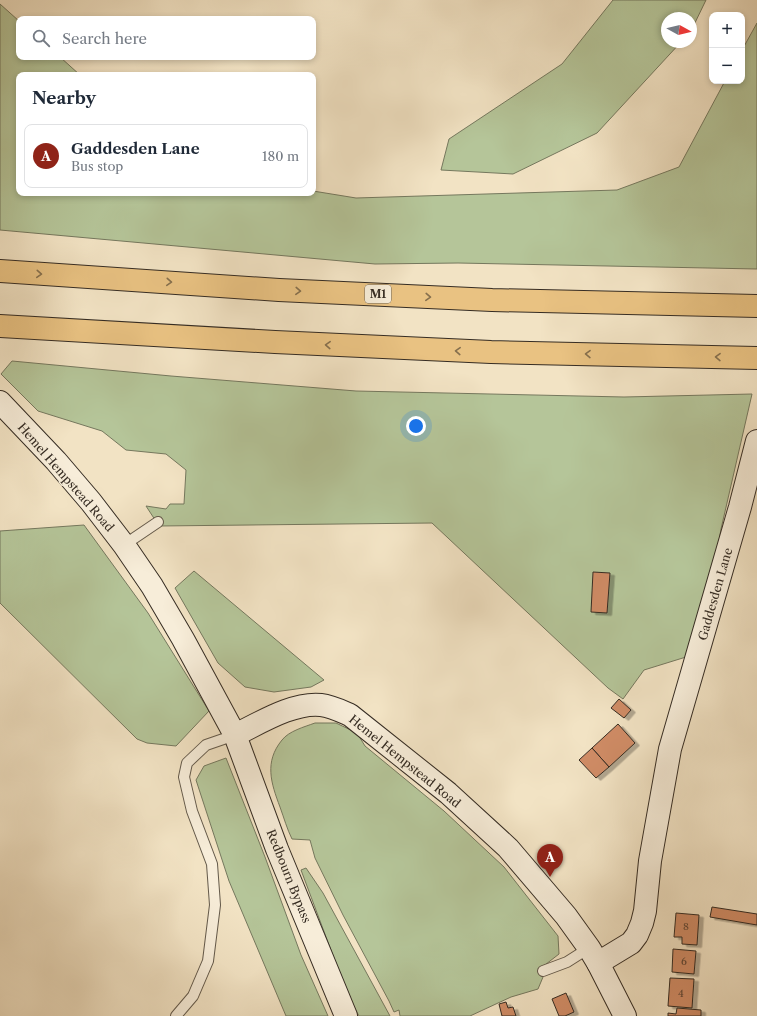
<!DOCTYPE html>
<html lang="en">
<head>
<meta charset="utf-8">
<style>
  body { margin:0; font-family:"Libre Caslon Text",serif; background:#f6f6f7; color:#1f2937 }
  .controls { position:absolute; right:12px; top:12px; display:grid; overflow:hidden; border-radius:8px; box-shadow:0 2px 6px #0003 }
  .controls button { width:36px; height:36px; display:grid; place-items:center; padding:0; border:0; border-bottom:1px solid #e0e1e3; background:#fff; color:#1f2937; font:20px sans-serif }
  .compass { position:absolute; left:661px; top:12px; width:36px; height:36px; border-radius:50%; background:#fff; box-shadow:0 2px 6px #0003; rotate:98deg }
  .you { position:absolute; left:416px; top:426px; width:14px; height:14px; margin:-10px; border:3px solid #fff; border-radius:50%; background:#1a73e8; box-shadow:0 0 0 6px #1a73e833 }
  .badge { display:grid; place-items:center; width:26px; height:26px; border-radius:50%; background:#8f2418; color:#fff; font-size:13px; font-weight:700 }
  .pin { position:absolute; translate:-50% -33px; filter:drop-shadow(0 1px 2px #0008) }
  .pin::after { content:''; position:absolute; top:21px; width:14px; height:12px; background:inherit; clip-path:polygon(0 0,100% 0,50% 100%) }
  .list { margin:0; padding:0; list-style:none }
  h2 { display:flex; justify-content:space-between; align-items:center; height:52px; margin:0; padding:0 16px; font-size:17px }
  h2 small { font-size:13px; font-weight:400; color:#747a83 }
  .list li { display:grid; grid-template-columns:26px 1fr auto; gap:12px; align-items:center; box-sizing:border-box; height:64px; margin:0 8px 8px; padding:0 8px; border:1px solid #e0e1e3; border-radius:8px }
  .list b { display:block; font-size:15px; white-space:nowrap }
  .list p { margin:0; font-size:13px; white-space:nowrap; color:#747a83 }
  .list em { font-size:13px; font-style:normal; color:#747a83 }
  .icon { flex:none; width:22px; height:22px; fill:none; stroke:currentColor; stroke-width:2; stroke-linecap:round; stroke-linejoin:round }
  .map { position:relative; flex:none; width:757px; height:1016px; overflow:hidden }
  .search { position:absolute; background:#fff; box-shadow:0 2px 6px #0003; left:16px; top:16px; width:300px; height:44px; display:flex; align-items:center; gap:10px; box-sizing:border-box; padding:0 14px; border-radius:8px; color:#747a83; font-size:15px }
  .panel { position:absolute; background:#fff; box-shadow:0 2px 6px #0003; left:16px; top:72px; width:300px; height:124px; border-radius:8px }
  .map>svg:first-child { display:block }
</style>
</head>
<body>
<div class="map">
<svg width="757" height="1016" viewBox="0 0 757 1016">
  <defs>
    <filter id="shadow"><feDropShadow dx="4.5" dy="2.5" stdDeviation="0" flood-color="#0004"/></filter>
  </defs>
  <rect width="100%" height="100%" fill="#f2e3c4"/>
  <filter id="stains"><feTurbulence type="fractalNoise" baseFrequency=".005" numOctaves="4"/><feColorMatrix values="0 0 0 0 .2 0 0 0 0 .09 0 0 0 0 .02 0 0 0 .5 -.17"/></filter>
  <radialGradient id="worn" r=".72"><stop offset=".6" stop-color="#630" stop-opacity="0"/><stop offset="1" stop-color="#630" stop-opacity=".3"/></radialGradient>
  <!-- green -->
  <g fill="#b5c599" stroke="#75785e">
    <polygon points="613,0 706,0 691,31 691,18 667,18 667,42 681,42 597,133 513,174 441,170 449,139 562,64"/>
    <polygon points="0,4 19,21 19,57 60,57 80,75 19,75 19,193 313,193 313,191 356,198 617,190 679,167 725,81 742,81 742,50 757,23 757,269 458,263 375,264 0,230"/>
    <polygon points="12,361 171,376 356,391 624,397 752,394 721,529 715,564 686,657 644,670 623,699 608,688 432,523 159,526 146,506 166,509 170,504 184,504 186,470 166,454 126,450 102,431 38,411 1,374"/>
    <polygon points="84,525 148,613 209,711 176,746 147,743 137,739 0,603 0,531"/>
    <polygon points="194,571 324,680 311,687 274,692 245,687 218,663 175,588"/>
    <path d="M315 723H336L357 733 365 746 444 811 504 867 558 936 559 954 541 968 543 977 538 989 511 997 470 1016H400L399 1010 394 1012 389 1001 343 915 315 858 310 840 292 839C287 829 284 818 280 807 271 783 264 762 282 740 289 731 304 727 315 723Z"/>
    <polygon points="226,758 265,857 301,955 328,1016 286,1016 229,881 196,780 204,766"/>
    <polygon points="306,868 323,893 390,1016 359,1016 347,993 301,870"/>
  </g>
  <!-- building -->
  <g fill="#d08c66" stroke="#352c23" filter="url(#shadow)">
    <polygon points="593,572 610,573 607,613 591,612"/>
    <polygon points="619,699 631,710 624,718 611,708"/>
    <polygon points="618,724 635,743 609,767 592,748"/>
    <polygon points="592,748 609,767 596,778 579,760"/>
    <polygon points="712,907 757,914 757,925 710,917"/>
    <polygon points="676,913 699,915 697,945 682,944 682,937 674,937"/>
    <polygon points="673,949 696,951 694,974 672,972"/>
    <polygon points="670,978 694,979 692,1008 668,1006"/>
    <polygon points="566,993 574,1012 565,1016 559,1016 552,999"/>
    <polygon points="506,1002 508,1008 513,1007 516,1016 502,1016 499,1004"/>
    <polygon points="677,1008 701,1010 701,1016 668,1016 668,1013 676,1014"/>
  </g>
  <g fill="none" stroke-linecap="round" stroke-linejoin="round">
    <!-- lane casing -->
    <g stroke="#645a4b" stroke-width="12">
      <g id="lane">
        <polyline points="124,545 158,522"/>
        <polyline points="543,971 567,962 589,948"/>
        <polyline points="176,1016 193,996 208,961 215,905 212,864 192,811 184,777 187,763 206,745 235,735"/>
      </g>
    </g>
    <!-- secondary casing -->
    <g stroke="#352c23" stroke-width="24">
      <g id="secondary">
        <polyline points="0,402 56,461 91,502 124,545 152,586 183,639 235,735 277,849 346,1016"/>
        <path d="M235 735C260 723 293 702 321 705 331 706 341 711 350 715L448 793 508 848 566 916 589 948 598 963 625 1016"/>
        <polyline points="598,963 631,943 637,935 642,923 645,911 650,861 670,749 740,507 757,441"/>
      </g>
    </g>
    <!-- highway casing -->
    <g stroke="#352c23" stroke-width="24">
      <g id="highway">
        <polyline points="0,271 279,290 492,300 757,306"/>
        <polyline points="0,326 275,342 491,352 757,358"/>
      </g>
    </g>
    <!-- lane -->
    <use href="#lane" stroke="#f7edd9" stroke-width="10"/>
    <!-- secondary -->
    <use href="#secondary" stroke="#f7edd9" stroke-width="22"/>
    <!-- highway -->
    <use href="#highway" stroke="#e9c282" stroke-width="22"/>
  </g>
  <!-- one-way arrows -->
  <defs><path id="oneway-chevron" d="M-2-3.5L2.5 0L-2 3.5" fill="none" stroke-width="1.6" stroke-linecap="round" stroke-linejoin="round"/></defs>
  <g stroke="#86704e">
    <use href="#oneway-chevron" transform="translate(39 274) rotate(4)"/>
    <use href="#oneway-chevron" transform="translate(169 282) rotate(4)"/>
    <use href="#oneway-chevron" transform="translate(298 291) rotate(3)"/>
    <use href="#oneway-chevron" transform="translate(428 297) rotate(3)"/>
    <use href="#oneway-chevron" transform="translate(328 345) rotate(-177)"/>
    <use href="#oneway-chevron" transform="translate(458 351) rotate(-177)"/>
    <use href="#oneway-chevron" transform="translate(588 354) rotate(-179)"/>
    <use href="#oneway-chevron" transform="translate(718 357) rotate(-179)"/>
  </g>
  <g text-anchor="middle" dominant-baseline="central" stroke-width="3" stroke-linejoin="round" paint-order="stroke">
    <!-- number labels -->
    <g font-size="10" fill="#5c4434">
      <text x="686" y="926">8</text>
      <text x="684" y="961">6</text>
      <text x="681" y="993">4</text>
    </g>
    <!-- shield labels -->
    <rect fill="#f7edd9" stroke="#6f665a" stroke-width="1" x="365" y="285" width="26" height="18" rx="3"/>
    <g font-size="11" font-weight="bold" fill="#352c23">
      <text x="378" y="294">M1</text>
    </g>
    <!-- street labels -->
    <g font-size="12" fill="#352c23" stroke="#f7edd9">
      <text transform="translate(66 477) rotate(49)">Hemel Hempstead Road</text>
      <text transform="translate(715 594) rotate(-74)">Gaddesden Lane</text>
      <text transform="translate(405 761) rotate(39)">Hemel Hempstead Road</text>
      <text transform="translate(289 876) rotate(68)">Redbourn Bypass</text>
    </g>
  </g>
  <rect width="100%" height="100%" filter="url(#stains)"/>
  <rect width="100%" height="100%" fill="url(#worn)"/>
</svg>
<div class="controls">
<button>+</button>
<button>−</button>
</div>
<svg class="compass" viewBox="-18 -18 36 36"><path d="M0-13l5 13h-10z" fill="#e53935"/><path d="M0 13l5-13h-10z" fill="#747a83"/></svg>
<div class="you"></div>
<div class="pin badge" style="left:550px;top:877px">A</div>
<div class="search"><svg class="icon" aria-label="search" viewBox="0 0 24 24"><circle cx="10" cy="10" r="6"/><path d="M15 15l6 6"/></svg>Search here</div>
<section class="panel">
<h2>Nearby<small></small></h2>
<ul class="list">
<li><span class="badge">A</span><div><b>Gaddesden Lane</b><p>Bus stop</p></div><em>180 m</em></li>
</ul>
</section>
</div>
</body>
</html>
